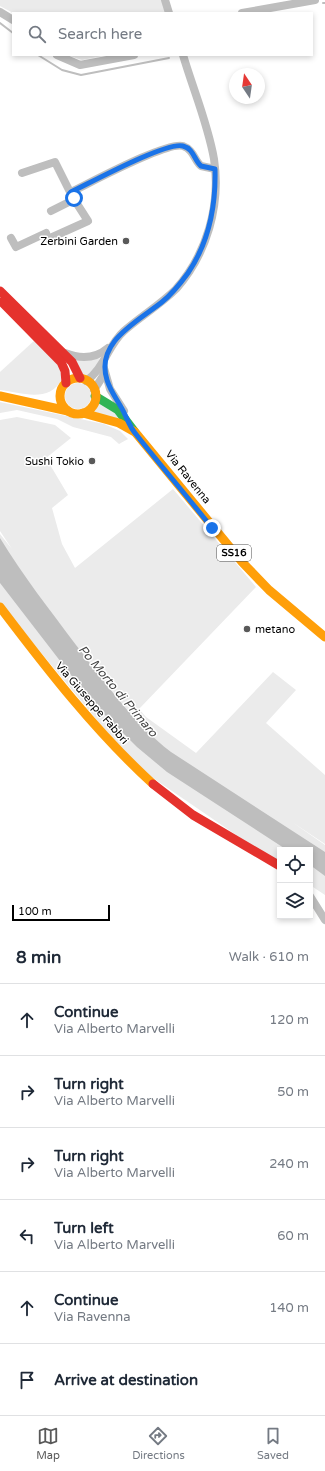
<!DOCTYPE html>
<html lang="en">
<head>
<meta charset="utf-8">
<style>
  body { margin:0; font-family:"Varela Round",sans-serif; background:#f6f6f7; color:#1f2937 }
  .controls { position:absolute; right:12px; bottom:12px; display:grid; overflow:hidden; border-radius:0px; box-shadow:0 2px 6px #0003 }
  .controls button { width:36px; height:36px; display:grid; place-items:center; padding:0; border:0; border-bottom:1px solid #e0e1e3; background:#fff; color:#1f2937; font:20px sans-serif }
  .compass { position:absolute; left:229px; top:68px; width:36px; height:36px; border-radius:50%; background:#fff; box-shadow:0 2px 6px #0003; rotate:347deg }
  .scale { position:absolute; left:12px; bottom:10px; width:98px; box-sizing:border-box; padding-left:4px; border:2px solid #000; border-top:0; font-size:11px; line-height:14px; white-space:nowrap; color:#000; -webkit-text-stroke:3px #fff; paint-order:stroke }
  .stop { position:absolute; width:12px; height:12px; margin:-9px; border:3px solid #1a73e8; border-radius:50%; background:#fff }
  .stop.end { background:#1a73e8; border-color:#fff; box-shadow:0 1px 4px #0008 }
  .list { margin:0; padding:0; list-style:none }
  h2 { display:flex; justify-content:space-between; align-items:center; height:52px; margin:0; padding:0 16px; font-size:17px }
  h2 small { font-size:13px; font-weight:400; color:#747a83 }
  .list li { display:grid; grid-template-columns:26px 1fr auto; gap:12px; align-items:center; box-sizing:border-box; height:72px; padding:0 16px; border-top:1px solid #e0e1e3 }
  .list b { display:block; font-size:15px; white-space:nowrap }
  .list p { margin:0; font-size:13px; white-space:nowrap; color:#747a83 }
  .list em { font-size:13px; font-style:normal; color:#747a83 }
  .icon { flex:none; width:22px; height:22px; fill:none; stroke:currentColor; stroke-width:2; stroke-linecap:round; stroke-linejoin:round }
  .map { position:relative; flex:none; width:325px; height:931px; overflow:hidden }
  .search { position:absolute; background:#fff; box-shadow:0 2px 6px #0003; left:12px; right:12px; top:12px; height:44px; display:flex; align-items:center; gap:10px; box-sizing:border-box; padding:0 14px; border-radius:0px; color:#747a83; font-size:15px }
  .sheet { height:484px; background:#fff }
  nav { display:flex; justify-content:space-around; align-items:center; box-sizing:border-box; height:56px; border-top:1px solid #e0e1e3; background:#fff; font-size:11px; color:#747a83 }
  nav a { display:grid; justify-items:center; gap:2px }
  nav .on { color:#595959 }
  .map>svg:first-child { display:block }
</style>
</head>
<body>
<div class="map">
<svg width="325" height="931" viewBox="0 0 325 931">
  <rect width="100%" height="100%" fill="#fff"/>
  <!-- green -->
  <g fill="#ebebeb">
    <polygon points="0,0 162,0 166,13 13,13 0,6"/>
    <polygon points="67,55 107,55 82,60"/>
    <path d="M35 340 58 361 62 379C50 403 22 393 0 390V372Z"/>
    <polygon points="101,355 96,368 85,377 72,359"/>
    <circle cx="78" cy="396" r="13"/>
    <polygon points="0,402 104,424 120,431 128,439 119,444 111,437 73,427 57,419 17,410 0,413"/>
    <polygon points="99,402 115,411 129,426 93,411"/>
    <polygon points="17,417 55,425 71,438 46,458 68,495 52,508 62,544 75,568 173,489 256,587 139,709 146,717 196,753 273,672 296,690 266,723 325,775 325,844 292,822 325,845 325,895 310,885 310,850 280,850 280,865 134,765 0,603 0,534 12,549 0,531 0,420"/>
  </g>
  <!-- water -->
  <path fill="#bebebe" d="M0 538C23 576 50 610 76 645 105 682 133 723 171 752L325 852V876L310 865V850H287L167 772 137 747 91 701 0 583Z"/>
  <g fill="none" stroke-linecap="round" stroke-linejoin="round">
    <!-- stream -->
    <g stroke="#bebebe" stroke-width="2">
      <polyline points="323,3 325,3"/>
      <polyline points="0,23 13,33"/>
      <polyline points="38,55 62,70 81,75 169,58"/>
    </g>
    <!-- street -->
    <g stroke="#bebebe" stroke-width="8">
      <polyline points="165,0 169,13"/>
      <polyline points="0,12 13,20"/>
      <polyline points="242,13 315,0"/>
      <polyline points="57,55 80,65 134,55"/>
      <path d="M71 192C90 183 167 141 183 146 194 150 194 160 201 166L215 169"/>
      <polyline points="51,211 75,199"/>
      <polyline points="11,238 16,247 46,233 48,239 88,221 72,196 55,162 22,173"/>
      <path d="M65 353C80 359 95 359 108 348"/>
      <polyline points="104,368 110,389 124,411"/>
      <path d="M86 381C104 369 108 345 124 331 141 316 160 305 176 289 207 254 221 205 214 159 208 124 193 89 183 55"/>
      <polyline points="94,390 103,376 104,369"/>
      <polyline points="310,896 325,920"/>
    </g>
    <!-- fast -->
    <polyline stroke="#30b455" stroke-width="9" points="95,396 118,410 134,431"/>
    <!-- slow -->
    <g stroke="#ff9f0a" stroke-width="9">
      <circle cx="78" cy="396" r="18"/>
      <polyline points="0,396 68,411"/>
      <polyline points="83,413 119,423 135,432 242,562 269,590 325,637"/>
      <path d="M0 607C47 669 95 731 153 784"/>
    </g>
    <!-- jam -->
    <g stroke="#e5322d" stroke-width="9">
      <polyline points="0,291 72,362 80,378"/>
      <polyline points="2,302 61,362 65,371 66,383"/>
      <polyline points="153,784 193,815 280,866"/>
    </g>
  </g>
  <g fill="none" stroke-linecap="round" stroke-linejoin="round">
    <!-- route -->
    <path stroke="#1a73e8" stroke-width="5" d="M74 198 71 192C90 183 167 141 183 146 194 149 194 160 201 166L215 169C216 206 209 242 188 273 180 284 172 294 162 302 137 322 95 342 107 380 110 390 116 398 121 407 126 415 129 426 135 433 160 465 187 496 212 528"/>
  </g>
  <!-- markers -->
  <g fill="#595959" stroke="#fff" stroke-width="1.5">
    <circle cx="126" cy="241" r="4"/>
    <circle cx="92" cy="461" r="4"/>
    <circle cx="247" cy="629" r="4"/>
  </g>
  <g text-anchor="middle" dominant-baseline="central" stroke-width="3" stroke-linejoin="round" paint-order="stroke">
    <!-- shield labels -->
    <rect fill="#fff" stroke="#4c4c4c" stroke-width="1" x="217" y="545" width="34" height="16" rx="3"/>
    <g font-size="10" font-weight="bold" fill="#000">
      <text x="234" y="553">SS16</text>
    </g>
    <!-- poi labels -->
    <g font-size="11" fill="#000" stroke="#fff" text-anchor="end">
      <text x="118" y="241">Zerbini Garden</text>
      <text x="84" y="461">Sushi Tokio</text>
      <text x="255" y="629" text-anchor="start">metano</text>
    </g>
    <!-- street labels -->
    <g font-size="11" fill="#000" stroke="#fff">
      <text transform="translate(188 477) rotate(51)">Via Ravenna</text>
      <text transform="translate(92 703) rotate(49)">Via Giuseppe Fabbri</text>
    </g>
    <!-- water labels -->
    <g font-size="12" font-style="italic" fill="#434343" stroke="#fff">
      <text transform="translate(118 691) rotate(50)">Po Morto di Primaro</text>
    </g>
  </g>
</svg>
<div class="controls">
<button><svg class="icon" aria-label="locate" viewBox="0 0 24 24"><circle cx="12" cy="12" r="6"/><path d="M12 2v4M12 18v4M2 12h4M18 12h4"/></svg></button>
<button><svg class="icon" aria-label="layers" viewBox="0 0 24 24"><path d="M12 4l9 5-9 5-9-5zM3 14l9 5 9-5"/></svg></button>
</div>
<svg class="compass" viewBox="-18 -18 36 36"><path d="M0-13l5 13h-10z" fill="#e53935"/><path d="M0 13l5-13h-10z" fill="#747a83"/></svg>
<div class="scale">100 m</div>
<div class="stop" style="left:74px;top:198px"></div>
<div class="stop end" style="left:212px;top:528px"></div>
<div class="search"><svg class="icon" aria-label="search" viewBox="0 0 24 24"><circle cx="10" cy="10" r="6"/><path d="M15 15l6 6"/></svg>Search here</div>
</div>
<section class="sheet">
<h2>8 min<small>Walk · 610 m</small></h2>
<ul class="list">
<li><svg class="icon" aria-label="ahead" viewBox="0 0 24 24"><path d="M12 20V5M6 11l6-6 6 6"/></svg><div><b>Continue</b><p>Via Alberto Marvelli</p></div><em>120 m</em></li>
<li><svg class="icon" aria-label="right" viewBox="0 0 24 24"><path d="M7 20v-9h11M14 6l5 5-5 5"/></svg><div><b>Turn right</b><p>Via Alberto Marvelli</p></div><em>50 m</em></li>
<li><svg class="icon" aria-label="right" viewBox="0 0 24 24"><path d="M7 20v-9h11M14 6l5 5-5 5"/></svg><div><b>Turn right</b><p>Via Alberto Marvelli</p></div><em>240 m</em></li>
<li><svg class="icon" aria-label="left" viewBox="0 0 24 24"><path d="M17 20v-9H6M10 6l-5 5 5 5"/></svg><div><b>Turn left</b><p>Via Alberto Marvelli</p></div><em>60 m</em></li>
<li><svg class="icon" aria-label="ahead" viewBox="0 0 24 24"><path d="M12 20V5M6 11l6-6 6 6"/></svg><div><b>Continue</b><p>Via Ravenna</p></div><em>140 m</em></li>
<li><svg class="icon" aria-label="arrive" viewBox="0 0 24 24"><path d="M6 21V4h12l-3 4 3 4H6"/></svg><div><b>Arrive at destination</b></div></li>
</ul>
</section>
<nav>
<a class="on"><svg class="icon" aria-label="map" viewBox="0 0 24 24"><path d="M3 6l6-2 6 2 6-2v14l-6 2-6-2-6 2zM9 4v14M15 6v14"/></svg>Map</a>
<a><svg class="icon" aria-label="directions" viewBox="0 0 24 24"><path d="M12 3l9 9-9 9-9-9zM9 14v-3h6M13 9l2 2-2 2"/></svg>Directions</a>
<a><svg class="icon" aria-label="saved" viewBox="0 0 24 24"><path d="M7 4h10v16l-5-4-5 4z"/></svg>Saved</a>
</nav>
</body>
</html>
